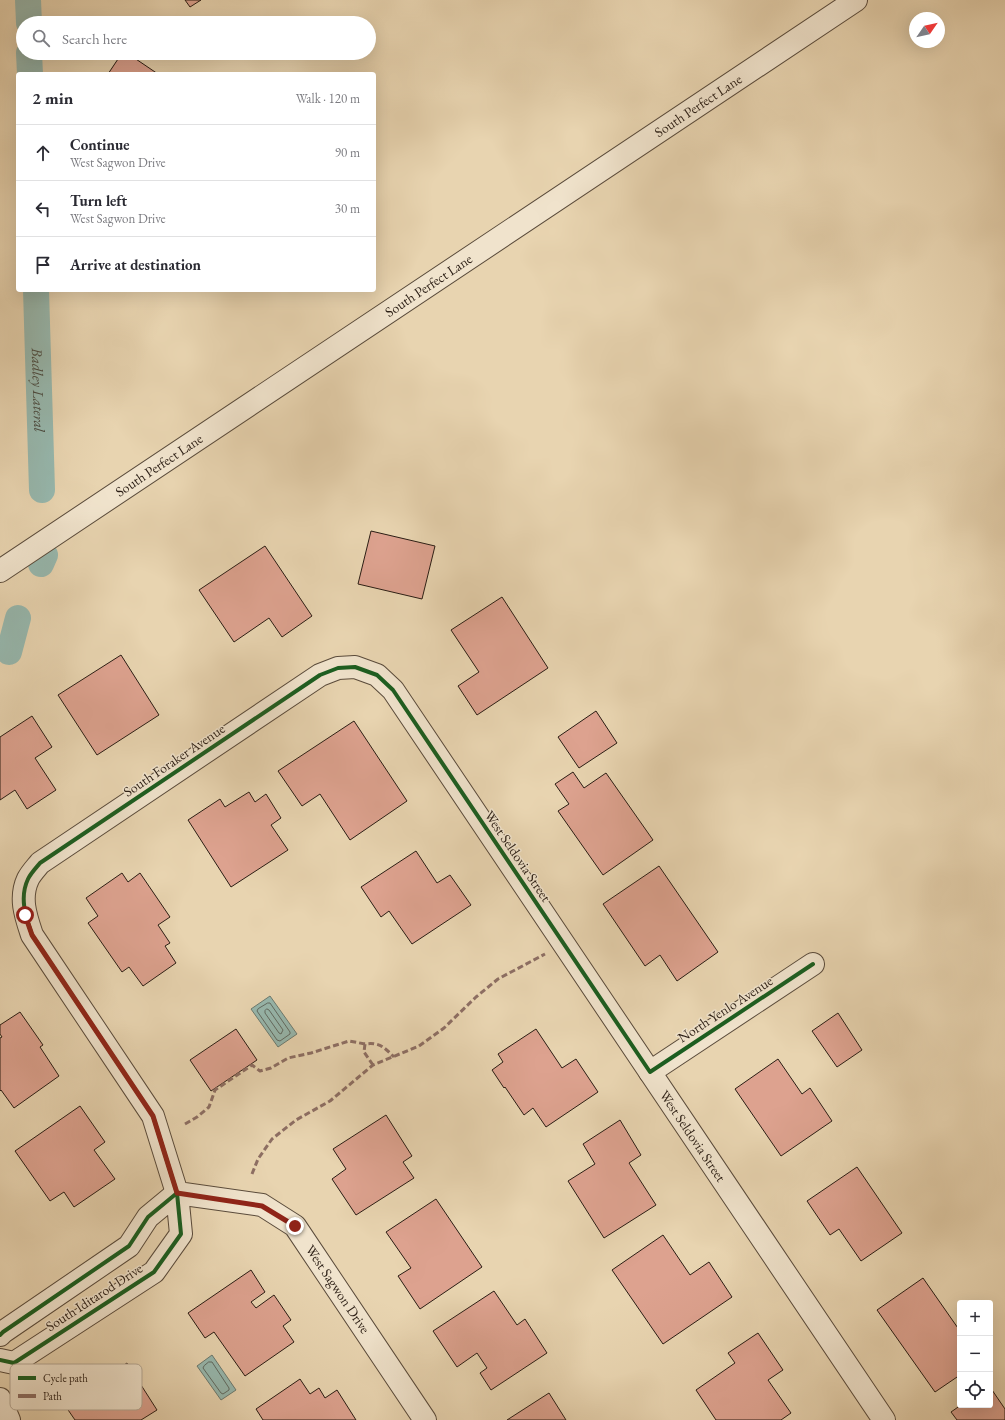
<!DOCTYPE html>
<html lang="en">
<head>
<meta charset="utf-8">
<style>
  body { margin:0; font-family:"EB Garamond",serif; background:#f7f7f7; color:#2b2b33 }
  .controls { position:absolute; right:12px; bottom:12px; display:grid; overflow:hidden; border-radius:4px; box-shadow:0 4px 16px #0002 }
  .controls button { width:36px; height:36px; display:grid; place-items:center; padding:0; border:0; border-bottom:1px solid #e1e1e2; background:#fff; color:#2b2b33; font:20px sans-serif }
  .compass { position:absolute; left:909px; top:12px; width:36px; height:36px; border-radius:50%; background:#fff; box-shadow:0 4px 16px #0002; rotate:56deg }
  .stop { position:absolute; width:12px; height:12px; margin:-9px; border:3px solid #8f2418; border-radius:50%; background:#fff }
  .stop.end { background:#8f2418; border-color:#fff; box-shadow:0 1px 4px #0008 }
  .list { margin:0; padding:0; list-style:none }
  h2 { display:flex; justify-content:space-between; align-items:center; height:52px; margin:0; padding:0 16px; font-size:17px }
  h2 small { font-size:13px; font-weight:400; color:#7c7c81 }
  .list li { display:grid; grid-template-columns:26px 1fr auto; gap:12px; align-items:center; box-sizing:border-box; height:56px; padding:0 16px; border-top:1px solid #e1e1e2 }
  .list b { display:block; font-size:15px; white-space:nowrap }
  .list p { margin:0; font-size:13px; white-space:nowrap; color:#7c7c81 }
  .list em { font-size:13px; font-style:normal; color:#7c7c81 }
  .icon { flex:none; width:22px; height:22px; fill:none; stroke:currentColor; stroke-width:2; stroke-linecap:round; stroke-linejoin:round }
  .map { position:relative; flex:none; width:1005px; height:1420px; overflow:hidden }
  .search { position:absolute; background:#fff; box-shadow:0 4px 16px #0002; left:16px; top:16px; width:360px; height:44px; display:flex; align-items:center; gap:10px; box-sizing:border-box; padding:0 14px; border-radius:22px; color:#7c7c81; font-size:15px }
  .panel { position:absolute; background:#fff; box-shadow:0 4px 16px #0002; left:16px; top:72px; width:360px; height:220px; border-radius:4px }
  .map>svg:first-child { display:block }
</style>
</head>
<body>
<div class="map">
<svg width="1005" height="1420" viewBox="0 0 1005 1420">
  <rect width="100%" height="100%" fill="#e8d4b0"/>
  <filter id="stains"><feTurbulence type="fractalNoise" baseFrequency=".005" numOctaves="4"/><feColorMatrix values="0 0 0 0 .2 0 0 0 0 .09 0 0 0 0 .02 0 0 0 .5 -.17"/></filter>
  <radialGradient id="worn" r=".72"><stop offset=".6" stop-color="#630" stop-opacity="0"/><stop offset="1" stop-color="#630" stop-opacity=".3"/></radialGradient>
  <!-- water -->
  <g fill="#97b8ae" stroke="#6b7a70">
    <polygon points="270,996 297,1034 278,1047 251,1009"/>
    <polygon points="212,1355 236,1390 221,1400 197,1366"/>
  </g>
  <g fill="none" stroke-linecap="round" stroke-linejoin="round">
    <!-- shore -->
    <g stroke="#606a61" stroke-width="1">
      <polygon points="268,1003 270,1003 290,1032 290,1034 280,1041 277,1040 257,1011 258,1009"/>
      <polygon points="267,1009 269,1010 283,1030 281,1034 279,1033 265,1013 265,1011"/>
      <polygon points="209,1362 212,1362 229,1388 229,1390 223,1394 221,1393 203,1368 204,1366"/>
    </g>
    <!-- canal -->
    <g stroke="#97b8ae" stroke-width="26">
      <polyline points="28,0 29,23"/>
      <polyline points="29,53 30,74"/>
      <path id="s1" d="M36 290 42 490"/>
      <polyline points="41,564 45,555"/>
      <polyline points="9,652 18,618"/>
    </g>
  </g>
  <!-- building -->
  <g fill="#dda28f" stroke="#2a1d14">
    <polygon points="185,0 201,0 190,7"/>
    <polygon points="122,53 127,53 158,74 108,74"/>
    <polygon points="371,531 435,546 422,599 358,584"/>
    <polygon points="265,546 312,616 282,637 269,618 234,642 199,590"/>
    <polygon points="502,597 548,668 477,715 458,686 479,672 451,630"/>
    <polygon points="121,655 159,715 97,755 58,695"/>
    <polygon points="596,711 617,743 579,768 558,737"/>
    <polygon points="32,716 52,747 35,758 56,790 27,809 15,790 0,800 0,737"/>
    <polygon points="354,721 407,801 350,840 320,794 302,806 278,771"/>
    <polygon points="573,772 584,788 606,773 653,840 603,875 558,811 569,804 555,784"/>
    <polygon points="249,792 255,802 266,794 281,818 271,825 288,850 231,887 188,820 220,799 225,807"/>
    <polygon points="416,851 437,883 450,875 471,905 412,944 389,911 381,917 361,887"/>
    <polygon points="659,866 718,952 677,981 660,955 645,966 603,904"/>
    <polygon points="122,873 128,882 140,873 170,917 158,925 170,943 165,946 176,963 143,986 129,967 122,972 88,923 98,916 86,898"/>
    <polygon points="20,1012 43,1045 40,1047 59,1076 14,1108 1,1090 0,1091 0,1038 2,1037 0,1034 0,1025"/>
    <polygon points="838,1013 862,1050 837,1067 812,1031"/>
    <polygon points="236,1029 257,1060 211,1091 190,1060"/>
    <polygon points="536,1029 562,1068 576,1059 598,1092 546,1127 533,1108 524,1115 505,1087 504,1088 492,1070 503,1062 498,1054"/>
    <polygon points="778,1059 802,1094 810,1088 832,1121 781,1156 735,1089"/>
    <polygon points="80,1106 105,1142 94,1150 115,1179 74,1207 64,1192 50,1201 15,1151"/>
    <polygon points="386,1115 412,1156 403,1162 414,1178 356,1215 332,1179 346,1169 333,1149"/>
    <polygon points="620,1120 641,1155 629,1163 656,1205 604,1238 568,1181 595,1164 583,1144"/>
    <polygon points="857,1167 902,1233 861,1261 839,1229 830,1235 807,1201"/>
    <polygon points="436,1199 482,1267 420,1309 398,1276 411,1268 386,1232"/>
    <polygon points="663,1235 690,1275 709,1262 732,1297 663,1344 612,1270"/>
    <polygon points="251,1270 265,1292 251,1302 256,1308 274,1295 291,1320 283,1326 294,1342 245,1376 214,1332 205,1338 188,1313"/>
    <polygon points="923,1278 960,1331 960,1375 935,1392 877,1310"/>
    <polygon points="494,1291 517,1325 525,1319 547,1353 491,1390 480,1373 487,1368 477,1353 457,1367 433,1331"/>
    <polygon points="758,1333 783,1370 768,1380 791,1413 781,1420 716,1420 696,1390 735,1363 728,1353"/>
    <polygon points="127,1363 157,1410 141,1420 75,1420 64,1404"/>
    <polygon points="300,1379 310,1394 319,1388 325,1398 337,1390 356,1420 263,1420 256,1409"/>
    <polygon points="990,1387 1005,1409 1005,1420 957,1420 951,1412 961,1405 990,1405"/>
    <polygon points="549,1393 566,1420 507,1420"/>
  </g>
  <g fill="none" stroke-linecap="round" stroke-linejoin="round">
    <!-- street casing -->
    <g stroke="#5a4b3b" stroke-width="24">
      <g id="street">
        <path id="s2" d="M0 571 856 0"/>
        <polyline points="650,1072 813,964"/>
        <polyline points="0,1335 3,1332 129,1246 148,1217 177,1193 181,1234 154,1272 14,1363 0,1360"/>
        <polyline points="0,1399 9,1420"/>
        <path id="s3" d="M425 1420 295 1226 262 1205 177 1193 153 1116 32 935C26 917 19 898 28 879 31 873 36 868 40 863L320 675 338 668 355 667 377 675 393 690 884 1420"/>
      </g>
    </g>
    <!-- street -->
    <use href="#street" stroke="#f0e3cc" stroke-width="22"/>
    <!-- quiet -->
    <g stroke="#8d6e63" stroke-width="3" stroke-dasharray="6 3" stroke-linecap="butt">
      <path d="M373 1065 364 1052 365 1044C379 1042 384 1047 394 1057"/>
      <polyline points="185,1124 197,1117 209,1107 215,1090 252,1065 260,1071 271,1068 288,1058 311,1053 349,1041 365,1044"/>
      <polyline points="252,1174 258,1159 272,1139 296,1120 330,1101 373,1065 419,1046 444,1028 476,997 498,979 545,954"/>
    </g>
    <!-- cycleway casing -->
    <g stroke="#f0e3cc" stroke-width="6">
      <g id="cycleway">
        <path d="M177 1193 153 1116 32 935C26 917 19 898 28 879 31 873 36 868 40 863L320 675 338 668 355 667 377 675 393 690 650 1072 813 964"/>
        <polyline points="0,1335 3,1332 129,1246 148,1217 177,1193 181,1234 154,1272 14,1363 0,1360"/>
      </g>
    </g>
    <!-- cycleway -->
    <use href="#cycleway" stroke="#1b5e20" stroke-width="4"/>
  </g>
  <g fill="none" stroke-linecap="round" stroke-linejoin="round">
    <!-- route -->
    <polyline stroke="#8f2418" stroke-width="5" points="25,915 32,935 153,1116 177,1193 262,1206 295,1226"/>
  </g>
  <g text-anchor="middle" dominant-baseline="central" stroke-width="3" stroke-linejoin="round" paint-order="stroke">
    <!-- street labels -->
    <g font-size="14" fill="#2a1d14" stroke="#f0e3cc">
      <text stroke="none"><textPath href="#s2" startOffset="839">South Perfect Lane</textPath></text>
      <text stroke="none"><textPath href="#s2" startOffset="515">South Perfect Lane</textPath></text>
      <text stroke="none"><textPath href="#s2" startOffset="191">South Perfect Lane</textPath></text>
      <text transform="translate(174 760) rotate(-34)">South Foraker Avenue</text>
      <text transform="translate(518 856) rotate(56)">West Seldovia Street</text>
      <text transform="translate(725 1009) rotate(-33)">North Yenlo Avenue</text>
      <text stroke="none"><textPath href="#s3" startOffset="1691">West Seldovia Street</textPath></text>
      <text transform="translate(338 1289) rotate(56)">West Sagwon Drive</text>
      <text transform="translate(94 1297) rotate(-33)">South Iditarod Drive</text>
    </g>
    <!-- water labels -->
    <g font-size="15" font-style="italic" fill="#4b4c42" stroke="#f0e3cc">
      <text stroke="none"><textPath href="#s1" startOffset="100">Badley Lateral</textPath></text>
    </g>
  </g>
  <!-- legend -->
  <rect x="10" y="1364" width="132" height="46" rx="6" fill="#f0e3cc" stroke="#b5a895" stroke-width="1"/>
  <rect x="18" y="1376" width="18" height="4" fill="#1b5e20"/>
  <rect x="18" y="1394" width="18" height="4" fill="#8d6e63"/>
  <g font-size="11" fill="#2a1d14">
    <text x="43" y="1382">Cycle path</text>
    <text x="43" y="1400">Path</text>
  </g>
  <rect width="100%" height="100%" filter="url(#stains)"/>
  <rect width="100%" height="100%" fill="url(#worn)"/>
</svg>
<div class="controls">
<button>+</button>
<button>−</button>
<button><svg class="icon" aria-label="locate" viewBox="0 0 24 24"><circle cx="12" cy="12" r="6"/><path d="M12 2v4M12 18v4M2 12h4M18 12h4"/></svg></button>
</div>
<svg class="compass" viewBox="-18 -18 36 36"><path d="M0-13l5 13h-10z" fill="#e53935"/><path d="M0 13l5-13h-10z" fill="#7c7c81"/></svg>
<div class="stop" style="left:25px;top:915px"></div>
<div class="stop end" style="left:295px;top:1226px"></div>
<div class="search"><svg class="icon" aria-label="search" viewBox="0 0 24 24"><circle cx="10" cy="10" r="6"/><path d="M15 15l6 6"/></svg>Search here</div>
<section class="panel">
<h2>2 min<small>Walk · 120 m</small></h2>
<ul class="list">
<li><svg class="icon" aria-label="ahead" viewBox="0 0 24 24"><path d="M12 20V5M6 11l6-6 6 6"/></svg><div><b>Continue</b><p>West Sagwon Drive</p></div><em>90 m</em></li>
<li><svg class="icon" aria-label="left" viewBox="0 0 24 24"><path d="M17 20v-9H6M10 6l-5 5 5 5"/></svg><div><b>Turn left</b><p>West Sagwon Drive</p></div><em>30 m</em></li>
<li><svg class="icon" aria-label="arrive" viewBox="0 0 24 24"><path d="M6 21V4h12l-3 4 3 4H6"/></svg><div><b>Arrive at destination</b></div></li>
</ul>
</section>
</div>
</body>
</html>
